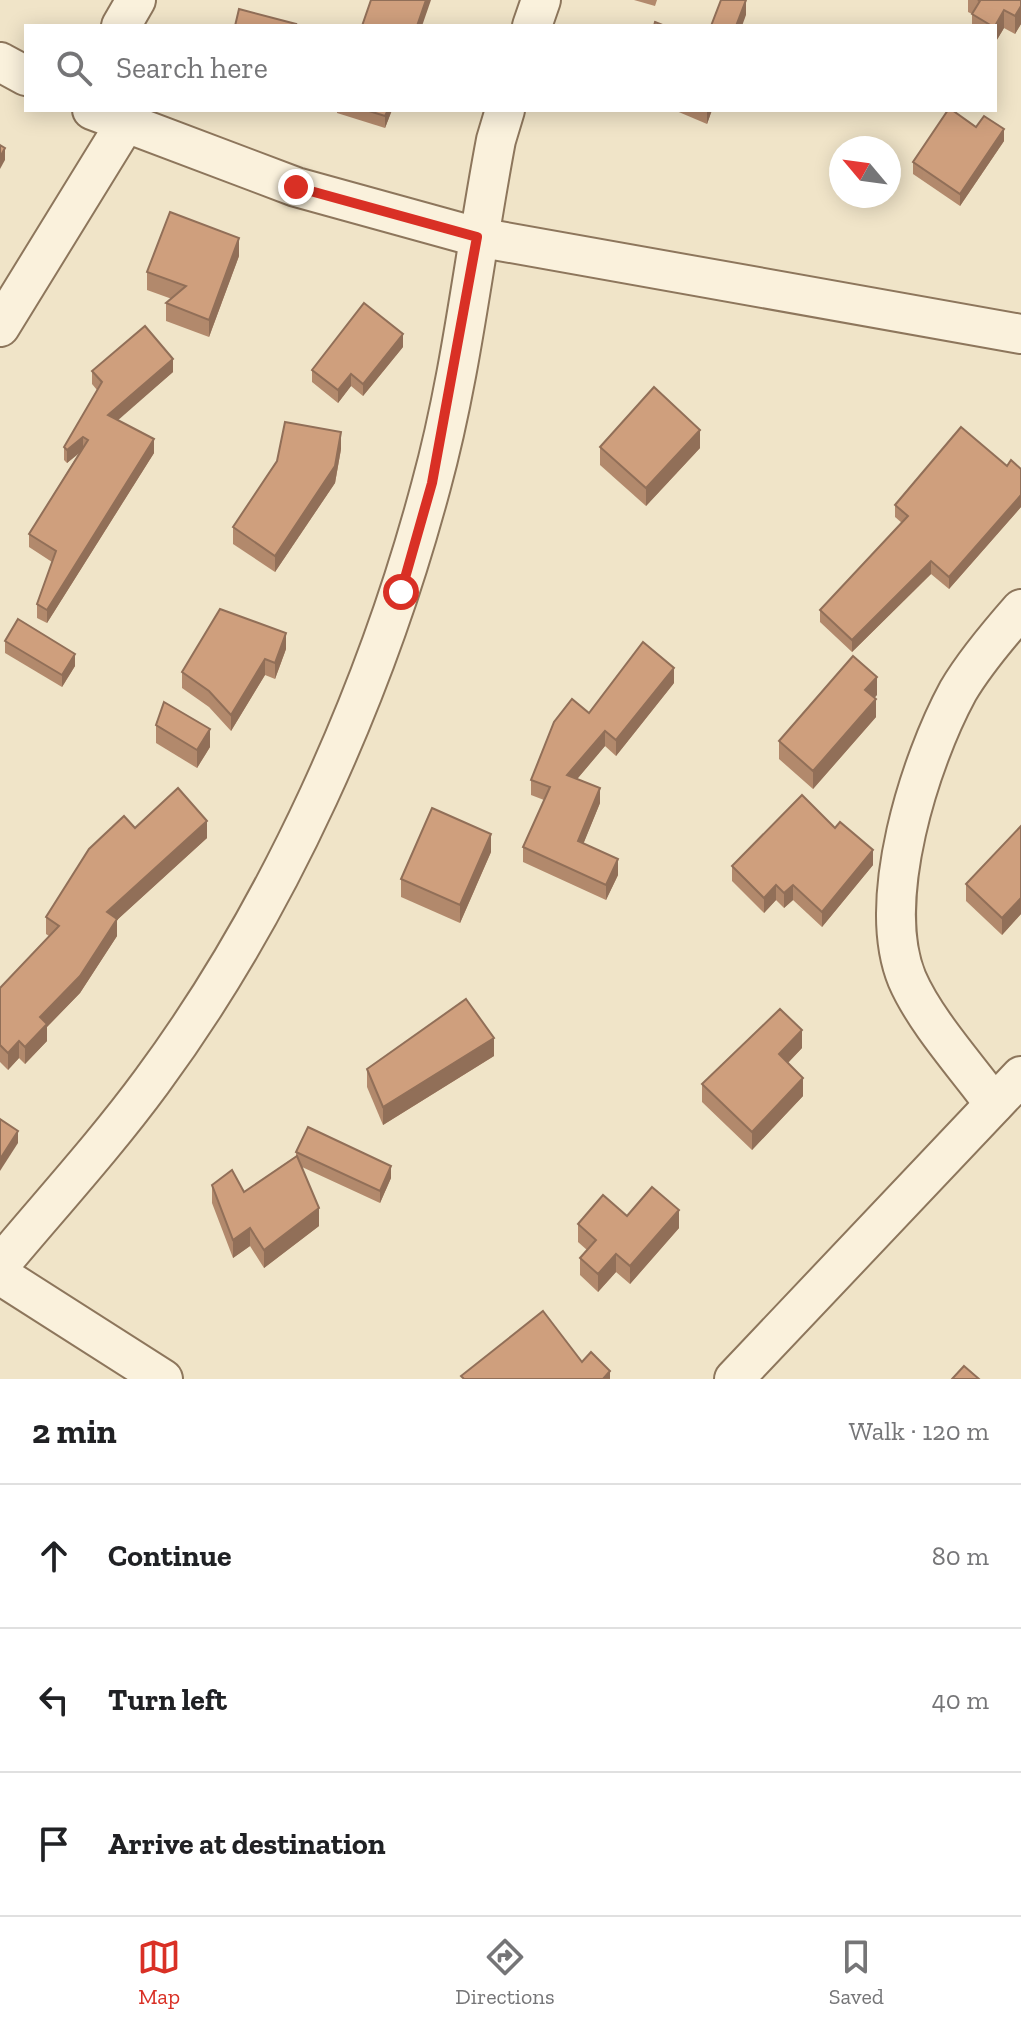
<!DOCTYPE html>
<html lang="en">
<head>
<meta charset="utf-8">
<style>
  body { margin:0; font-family:"Zilla Slab",serif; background:#f6f6f6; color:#202124 }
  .compass { position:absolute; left:829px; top:136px; width:72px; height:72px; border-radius:50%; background:#fff; box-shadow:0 4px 20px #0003; rotate:299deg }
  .stop { position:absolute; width:24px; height:24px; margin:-18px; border:6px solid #d93025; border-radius:50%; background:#fff }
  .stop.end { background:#d93025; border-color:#fff; box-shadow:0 2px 8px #0008 }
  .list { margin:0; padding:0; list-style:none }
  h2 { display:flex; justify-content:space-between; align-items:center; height:104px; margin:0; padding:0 32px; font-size:34px }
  h2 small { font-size:26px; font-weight:400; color:#757577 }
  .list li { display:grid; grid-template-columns:52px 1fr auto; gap:24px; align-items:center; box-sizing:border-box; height:144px; padding:0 32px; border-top:2px solid #e0e0e0 }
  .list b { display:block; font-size:30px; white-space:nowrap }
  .list em { font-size:26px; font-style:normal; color:#757577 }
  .icon { flex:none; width:44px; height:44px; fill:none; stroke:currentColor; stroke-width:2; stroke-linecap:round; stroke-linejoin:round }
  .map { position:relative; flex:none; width:1021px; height:1379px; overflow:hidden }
  .search { position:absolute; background:#fff; box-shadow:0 4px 20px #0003; left:24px; right:24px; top:24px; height:88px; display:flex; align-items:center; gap:20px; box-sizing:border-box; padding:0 28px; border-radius:0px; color:#757577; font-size:30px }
  .sheet { height:536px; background:#fff }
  nav { display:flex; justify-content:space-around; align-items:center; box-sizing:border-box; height:112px; border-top:2px solid #e0e0e0; background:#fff; font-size:22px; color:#757577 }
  nav a { display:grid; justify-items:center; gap:4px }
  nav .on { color:#d93025 }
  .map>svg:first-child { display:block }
</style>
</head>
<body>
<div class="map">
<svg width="1021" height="1379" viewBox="0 0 1021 1379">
  <rect width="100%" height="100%" fill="#f0e4c8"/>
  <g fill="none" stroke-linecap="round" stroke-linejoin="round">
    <!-- minor casing -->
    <g stroke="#8d765c" stroke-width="42">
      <g id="minor">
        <polyline points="121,26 136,0"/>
        <polyline points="532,26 541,0"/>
        <polyline points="0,62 26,76"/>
        <polyline points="92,110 296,187 477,237 1021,334"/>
        <polyline points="0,327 125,124"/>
        <path d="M994 1104C967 1067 925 1021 907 979 875 901 920 761 958 691 975 662 999 634 1021 609"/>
        <path d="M0 1265C51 1204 105 1145 152 1081 279 909 376 692 431 486 462 373 474 255 496 140L505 110"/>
        <polyline points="0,1275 163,1379"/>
        <polyline points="734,1379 1021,1076"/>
      </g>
    </g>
    <!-- minor -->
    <use href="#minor" stroke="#faf1dc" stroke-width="38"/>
  </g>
  <!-- wall -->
  <g fill="#b2896c">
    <polygon points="634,0 657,0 655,6"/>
    <polygon points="968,0 1021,0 1021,24 1015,34 1004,28 995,43 995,26 972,26 972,14 968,12"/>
    <polygon points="337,110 392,110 385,128 337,113"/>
    <polygon points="674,110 712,110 707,124"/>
    <polygon points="976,127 1004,141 960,206 913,174 913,162"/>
    <polygon points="239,256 209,337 166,321 166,303 172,299 147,290 147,272"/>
    <polygon points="403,347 363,396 351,386 338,403 312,382 312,370"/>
    <polygon points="92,371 173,372 117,420 154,453 47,623 37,618 37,604 52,562 29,547 29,534 79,453 67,463 64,460 64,447 97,390 92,384"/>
    <polygon points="600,447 700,448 646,506 600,465"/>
    <polygon points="341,449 335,483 275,572 233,544 233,527"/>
    <polygon points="1007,466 1021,469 1021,507 949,589 931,574 852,652 820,622 820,610 902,523 895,517 895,505"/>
    <polygon points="5,641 75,666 62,687 5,653"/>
    <polygon points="286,649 275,679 265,675 231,731 209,707 182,688 182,672"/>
    <polygon points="674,683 616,756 605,746 577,779 600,803 583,844 618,875 606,900 523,862 523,847 544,800 531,795 531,780 589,713"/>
    <polygon points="877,695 874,698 876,717 813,789 779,759 779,741"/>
    <polygon points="156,725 210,747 197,768 156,743"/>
    <polygon points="1021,826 1021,914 1002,935 966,901 966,884"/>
    <polygon points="135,828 207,838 117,920 117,936 80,993 47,1027 47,1041 25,1064 19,1058 8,1070 0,1062 0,988 49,936 46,934 46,917"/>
    <polygon points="491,852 460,923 401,897 401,879"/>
    <polygon points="873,865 822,927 793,900 784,908 776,900 764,913 732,881 732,866"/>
    <polygon points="802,1048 788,1063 803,1096 752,1150 702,1102 702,1084"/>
    <polygon points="494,1056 383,1125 367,1087 367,1069"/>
    <polygon points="296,1152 391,1178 380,1203 302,1167 319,1226 264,1268 250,1246 233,1258 212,1203 212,1185 244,1192 296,1156"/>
    <polygon points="627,1216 679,1228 630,1284 616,1272 598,1292 580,1275 580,1258 587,1250 578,1242 578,1224"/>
  </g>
  <!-- shaded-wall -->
  <g fill="#916f58">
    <polygon points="426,0 431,0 422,26 417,26"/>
    <polygon points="746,0 746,15 742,26 736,26"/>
    <polygon points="1021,6 1021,24 1015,34 1015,16"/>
    <polygon points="1004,10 1004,28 995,43 995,26"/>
    <polygon points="388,110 392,110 385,128 385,116"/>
    <polygon points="707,110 712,110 707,124"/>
    <polygon points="1004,129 1004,141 960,206 960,194"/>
    <polygon points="5,148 5,160 0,169 0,157"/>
    <polygon points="239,238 239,256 209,337 209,320"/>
    <polygon points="403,334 403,347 363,396 363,384"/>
    <polygon points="173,359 173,372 108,429 108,415"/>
    <polygon points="351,374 351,386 338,403 338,390"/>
    <polygon points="700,430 700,448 646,506 646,488"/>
    <polygon points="341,432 341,449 335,483 275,572 275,556"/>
    <polygon points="83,437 83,450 67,463 67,450"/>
    <polygon points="154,439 154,453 47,623 47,610"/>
    <polygon points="1021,495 1021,507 949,589 949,577"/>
    <polygon points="931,561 931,574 852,652 852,640"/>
    <polygon points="286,633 286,649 275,679 275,663"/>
    <polygon points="75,654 75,666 62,687 62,675"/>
    <polygon points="265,659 265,675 231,731 231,715"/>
    <polygon points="674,668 674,683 616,756 616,740"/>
    <polygon points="877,677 877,695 865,708 865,690"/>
    <polygon points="876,699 876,717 813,789 813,771"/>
    <polygon points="210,729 210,747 197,768 197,750"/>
    <polygon points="605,731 605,746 567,791 567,775"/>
    <polygon points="600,788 600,803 578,857 578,841"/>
    <polygon points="207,821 207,838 117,920 117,936 80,993 47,1027 47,1041 25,1064 25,1047 40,1017 107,912"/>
    <polygon points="491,834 491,852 460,923 460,905"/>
    <polygon points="873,850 873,865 822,927 822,912"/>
    <polygon points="618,859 618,875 606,900 606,885"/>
    <polygon points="776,885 776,900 764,913 764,898"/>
    <polygon points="793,885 793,900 784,908 784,893"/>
    <polygon points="1021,898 1021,914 1002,935 1002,918"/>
    <polygon points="802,1030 802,1048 779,1072 779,1054"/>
    <polygon points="494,1038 494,1056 383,1125 383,1107"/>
    <polygon points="19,1041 19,1058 8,1070 8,1053"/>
    <polygon points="803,1078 803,1096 752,1150 752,1132"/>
    <polygon points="18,1131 18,1143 0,1171 0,1159"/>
    <polygon points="391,1166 391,1178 380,1203 380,1191"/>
    <polygon points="319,1208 319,1226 264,1268 264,1250"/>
    <polygon points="679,1210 679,1228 630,1284 630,1266"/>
    <polygon points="250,1228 250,1246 233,1258 233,1240"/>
    <polygon points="616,1254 616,1272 598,1292 598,1274"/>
    <polygon points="610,1371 610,1379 603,1379"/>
  </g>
  <!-- building -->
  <g fill="#cf9f7d" stroke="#916f58" stroke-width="2">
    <polygon points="371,0 426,0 417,26 362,26"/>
    <polygon points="721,0 746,0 736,26 711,26"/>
    <polygon points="978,0 1021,0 1021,6 1015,16 1004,10 995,26 992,26 972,14 980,1"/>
    <polygon points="239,9 296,24 295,26 235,26"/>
    <polygon points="655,22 665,26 654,26"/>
    <polygon points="366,110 388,110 385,116"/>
    <polygon points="948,110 952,110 976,127 984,116 1004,129 960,194 913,162"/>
    <polygon points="0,145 5,148 0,157"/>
    <polygon points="170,212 239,238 209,320 166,303 186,286 147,272"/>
    <polygon points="364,303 403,334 363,384 351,374 338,390 312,370"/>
    <polygon points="145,326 173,359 108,415 154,439 47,610 37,604 56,551 29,534 88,440 83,437 67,450 64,447 102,382 92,371"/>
    <polygon points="654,387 700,430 646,488 600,447"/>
    <polygon points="285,422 341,432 335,466 275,556 233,527 277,461"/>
    <polygon points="961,427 1007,466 1011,460 1021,469 1021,495 949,577 931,561 852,640 820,610 908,516 895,505"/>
    <polygon points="220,609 286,633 275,663 265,659 231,715 209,691 182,672"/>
    <polygon points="18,619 75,654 62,675 5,641"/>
    <polygon points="643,642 674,668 616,740 605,731 567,775 600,788 578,841 618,859 606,885 523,847 550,787 531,780 554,722 572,699 589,713"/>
    <polygon points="853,656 877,677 865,690 876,699 813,771 779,741"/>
    <polygon points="164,702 210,729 197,750 156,725"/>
    <polygon points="178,788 207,821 107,912 117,919 80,976 40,1017 47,1024 25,1047 19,1041 8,1053 0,1045 0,988 59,926 46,917 89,849 124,816 135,828"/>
    <polygon points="802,795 835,828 840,822 873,850 822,912 793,885 784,893 776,885 764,898 732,866"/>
    <polygon points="432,808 491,834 460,905 401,879"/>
    <polygon points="1021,826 1021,898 1002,918 966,884"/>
    <polygon points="466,999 494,1038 383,1107 367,1069"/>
    <polygon points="780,1009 802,1030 779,1054 803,1078 752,1132 702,1084"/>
    <polygon points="0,1119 18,1131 0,1159"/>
    <polygon points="308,1127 391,1166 380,1191 296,1152"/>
    <polygon points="297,1156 319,1208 264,1250 250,1228 233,1240 212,1185 232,1170 244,1192"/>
    <polygon points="652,1187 679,1210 630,1266 616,1254 598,1274 580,1258 596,1240 578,1224 603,1195 627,1216"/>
    <polygon points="543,1311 582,1362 591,1352 610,1371 603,1379 464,1379 461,1376"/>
    <polygon points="964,1366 979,1379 952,1379"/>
  </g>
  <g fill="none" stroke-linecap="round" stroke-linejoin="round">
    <!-- route -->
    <polyline stroke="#d93025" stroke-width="10" points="296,187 477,237 432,483 401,592"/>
  </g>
</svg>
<svg class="compass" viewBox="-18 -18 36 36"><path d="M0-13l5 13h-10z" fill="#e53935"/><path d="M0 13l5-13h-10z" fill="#757577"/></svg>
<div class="stop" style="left:401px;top:592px"></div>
<div class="stop end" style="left:296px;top:187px"></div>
<div class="search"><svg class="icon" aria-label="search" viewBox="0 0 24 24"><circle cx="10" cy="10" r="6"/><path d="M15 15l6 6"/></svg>Search here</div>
</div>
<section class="sheet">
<h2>2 min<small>Walk · 120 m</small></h2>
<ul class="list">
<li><svg class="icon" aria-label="ahead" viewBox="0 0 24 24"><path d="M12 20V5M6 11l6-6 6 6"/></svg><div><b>Continue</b></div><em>80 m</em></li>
<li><svg class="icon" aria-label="left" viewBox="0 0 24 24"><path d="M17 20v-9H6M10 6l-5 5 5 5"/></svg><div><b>Turn left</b></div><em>40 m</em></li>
<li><svg class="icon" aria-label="arrive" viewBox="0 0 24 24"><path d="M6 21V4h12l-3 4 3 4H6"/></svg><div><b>Arrive at destination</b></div></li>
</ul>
</section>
<nav>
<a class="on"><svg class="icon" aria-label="map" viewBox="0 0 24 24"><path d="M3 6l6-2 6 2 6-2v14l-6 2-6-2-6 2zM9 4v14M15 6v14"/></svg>Map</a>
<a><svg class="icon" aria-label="directions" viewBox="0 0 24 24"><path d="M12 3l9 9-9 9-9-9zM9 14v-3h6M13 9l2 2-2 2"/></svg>Directions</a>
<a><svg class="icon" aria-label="saved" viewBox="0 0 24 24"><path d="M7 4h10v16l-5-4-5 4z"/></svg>Saved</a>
</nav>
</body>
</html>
